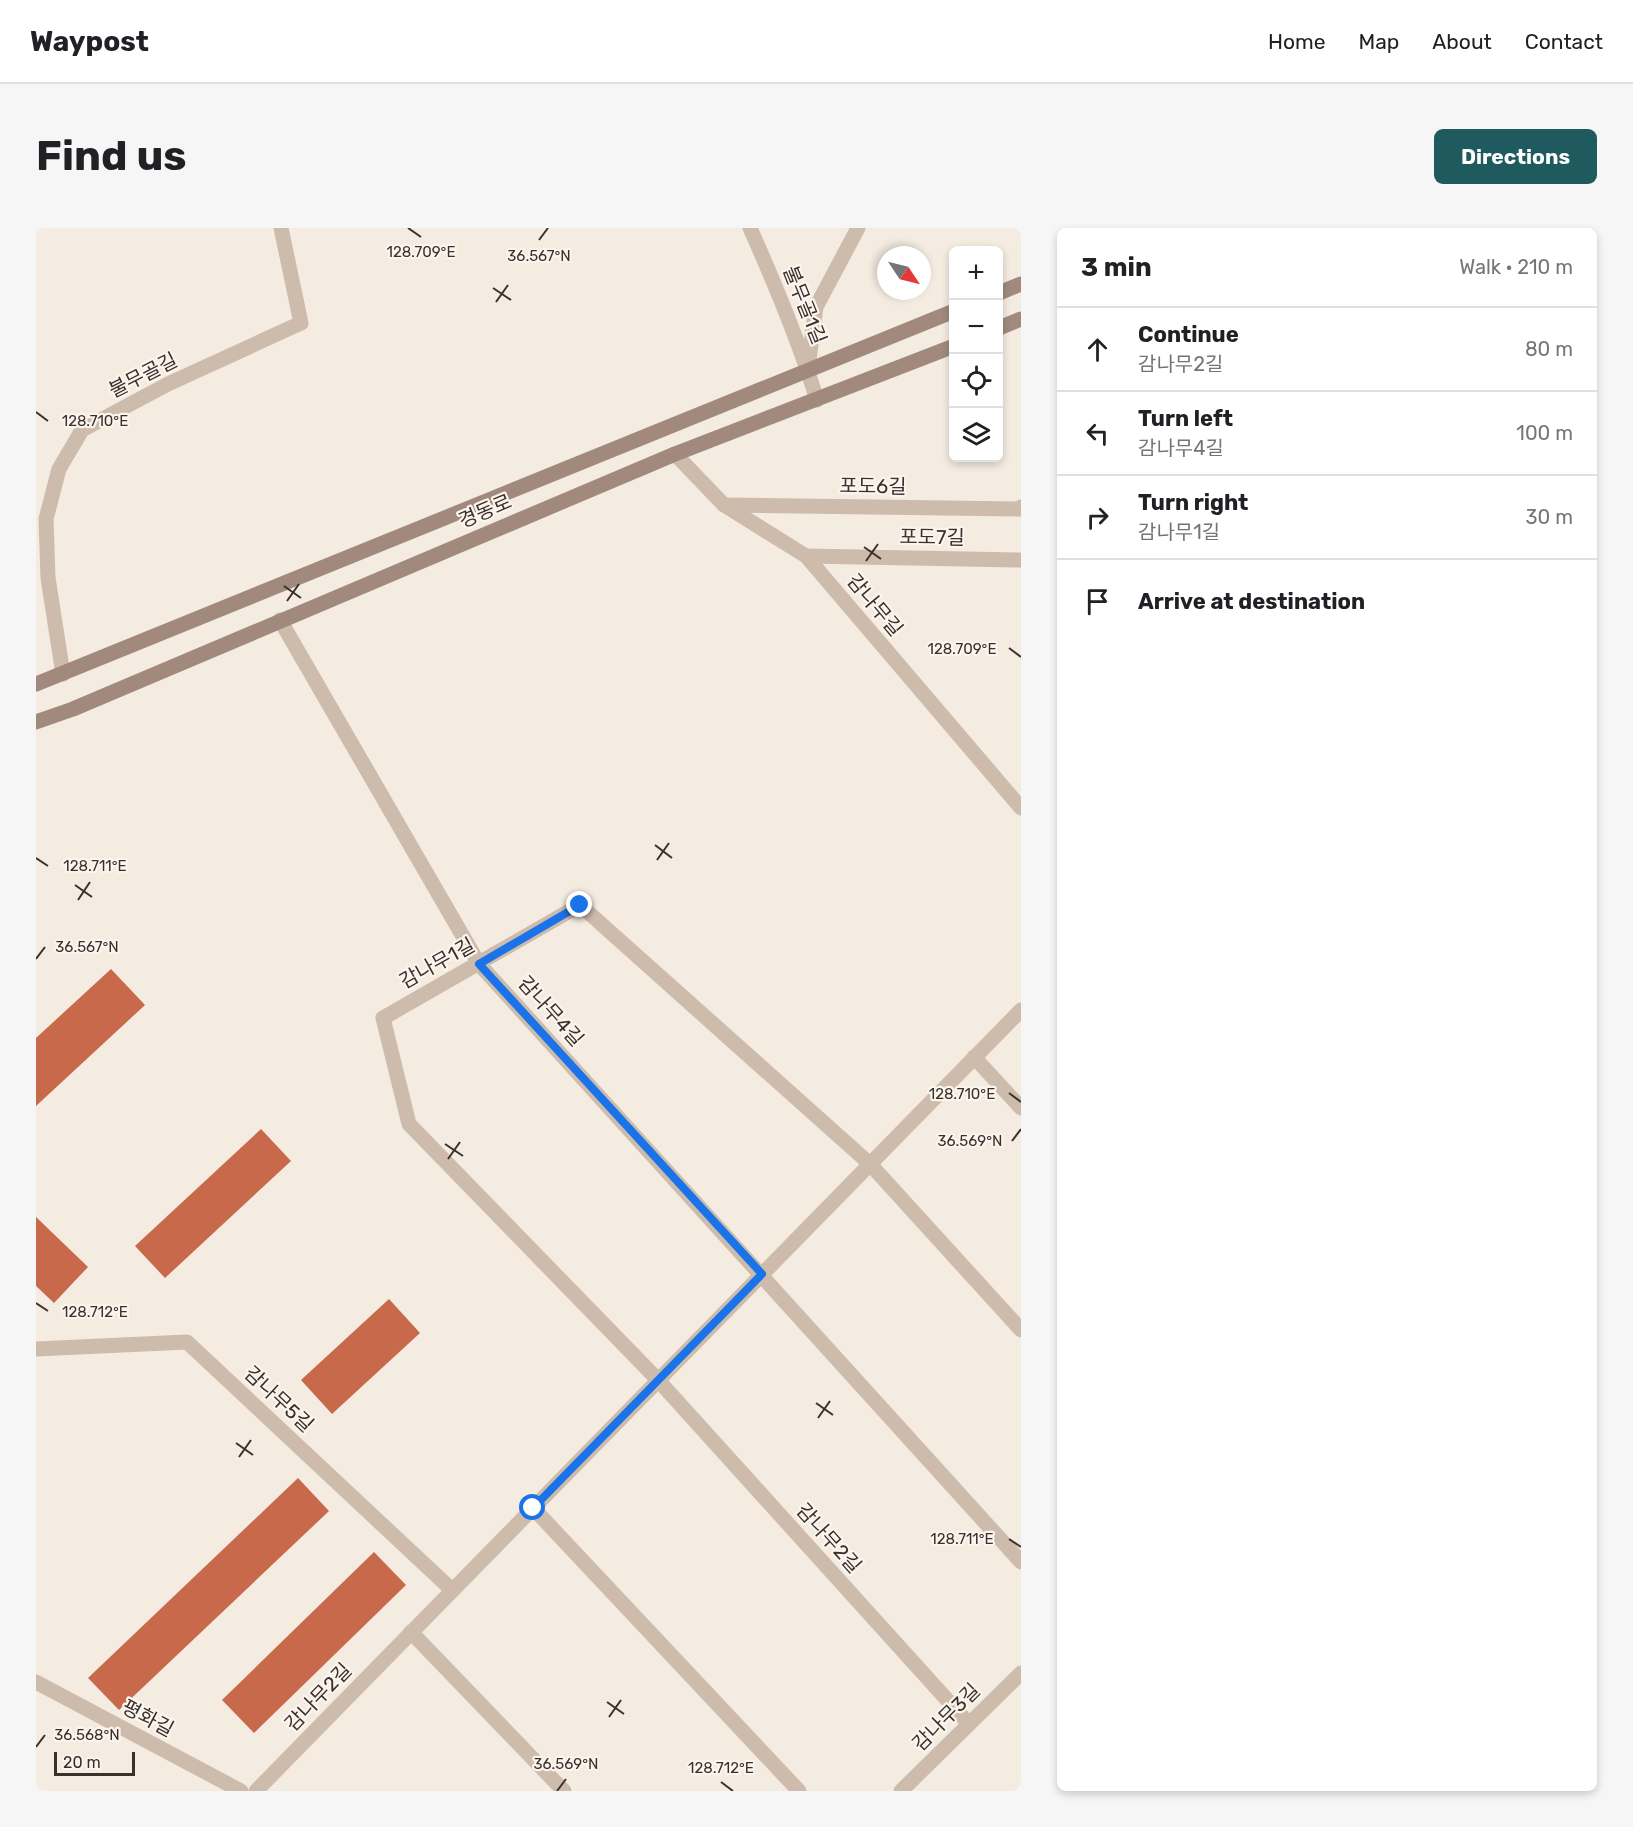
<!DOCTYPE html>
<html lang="en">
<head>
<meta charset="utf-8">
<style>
  body { margin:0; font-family:Rubik,"Noto Sans KR",sans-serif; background:#f6f6f6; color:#202124 }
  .controls { position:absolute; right:18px; top:18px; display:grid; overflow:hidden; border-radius:9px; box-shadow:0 3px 9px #0003 }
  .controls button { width:54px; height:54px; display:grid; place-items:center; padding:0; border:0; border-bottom:2px solid #e0e0e0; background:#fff; color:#202124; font:30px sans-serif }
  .compass { position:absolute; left:841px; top:18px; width:54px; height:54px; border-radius:50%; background:#fff; box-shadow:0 3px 9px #0003; rotate:125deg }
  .scale { position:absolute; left:18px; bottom:15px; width:81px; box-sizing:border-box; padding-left:6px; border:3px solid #3b302b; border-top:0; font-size:16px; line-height:21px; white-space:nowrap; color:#3b302b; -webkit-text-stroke:4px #fbf5ee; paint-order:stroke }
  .stop { position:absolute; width:18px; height:18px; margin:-14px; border:4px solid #1a73e8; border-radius:50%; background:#fff }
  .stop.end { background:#1a73e8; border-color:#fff; box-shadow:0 2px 6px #0008 }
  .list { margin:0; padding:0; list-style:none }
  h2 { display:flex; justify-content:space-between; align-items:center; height:78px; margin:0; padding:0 24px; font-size:26px }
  h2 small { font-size:20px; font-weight:400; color:#757577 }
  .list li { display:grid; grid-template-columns:39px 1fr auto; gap:18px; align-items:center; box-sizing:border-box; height:84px; padding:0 24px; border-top:2px solid #e0e0e0 }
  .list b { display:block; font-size:22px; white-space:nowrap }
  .list p { margin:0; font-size:20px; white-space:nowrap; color:#757577 }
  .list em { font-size:20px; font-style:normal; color:#757577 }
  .icon { flex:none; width:33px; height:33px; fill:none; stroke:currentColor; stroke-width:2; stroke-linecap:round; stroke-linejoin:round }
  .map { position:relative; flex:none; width:985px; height:1563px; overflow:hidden; border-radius:9px }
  header { display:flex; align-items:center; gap:36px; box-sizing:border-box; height:84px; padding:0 30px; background:#fff; border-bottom:2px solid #e0e0e0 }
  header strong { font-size:28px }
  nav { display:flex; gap:33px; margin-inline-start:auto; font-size:21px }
  .intro { display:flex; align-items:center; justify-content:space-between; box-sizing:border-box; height:144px; padding:0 36px }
  h1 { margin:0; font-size:42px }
  .button { padding:15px 27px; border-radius:9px; background:#1f5a5e; color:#fff; font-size:21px; font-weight:700 }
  main { display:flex; gap:36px; padding:0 36px }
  aside { flex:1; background:#fff; border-radius:9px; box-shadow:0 3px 9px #0003 }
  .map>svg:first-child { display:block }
</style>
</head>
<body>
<header>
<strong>Waypost</strong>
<nav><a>Home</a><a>Map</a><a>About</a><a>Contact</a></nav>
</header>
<div class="intro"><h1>Find us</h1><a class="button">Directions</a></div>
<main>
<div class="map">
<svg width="985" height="1563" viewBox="0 0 985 1563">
  <rect width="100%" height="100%" fill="#f4ebe1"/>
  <!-- building -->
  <g fill="#c8694b">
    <polygon points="75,741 109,777 0,878 0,810"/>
    <polygon points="225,901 255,933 129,1050 99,1018"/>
    <polygon points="0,989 52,1039 18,1075 0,1058"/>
    <polygon points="353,1071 384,1105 296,1186 265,1152"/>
    <polygon points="262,1250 293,1283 83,1482 52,1450"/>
    <polygon points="338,1324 370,1357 218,1505 186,1472"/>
  </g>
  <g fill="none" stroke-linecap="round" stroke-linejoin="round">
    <!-- street -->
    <g stroke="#cdbbac" stroke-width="15">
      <path d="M714 0C739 56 763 113 781 172"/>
      <polyline points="772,139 780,79 822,0"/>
      <polyline points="639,226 688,277 770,328 985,580"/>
      <polyline points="688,277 983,281 985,279"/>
      <polyline points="770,328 985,332"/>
      <polyline points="244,392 443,736 985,1334"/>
      <polyline points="27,446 12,350 10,291 23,241 46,202 132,156 265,95 245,0"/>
      <polyline points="938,829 985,880"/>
      <polyline points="0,1121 151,1114 416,1362"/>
      <polyline points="497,1280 763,1563"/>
      <polyline points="375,1404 528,1563"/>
      <polyline points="0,1454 205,1563"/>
      <polyline points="933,1496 622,1152 373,896 347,790 544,677 834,936 985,1102"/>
      <polyline points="220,1563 985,782"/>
      <polyline points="865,1563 985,1445"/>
    </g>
    <!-- secondary -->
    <g stroke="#a18a7d" stroke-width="15">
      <polyline points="963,65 985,56"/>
      <polyline points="963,100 985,91"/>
      <polyline points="0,456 918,83"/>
      <polyline points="0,494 37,481 639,226 918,118"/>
    </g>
  </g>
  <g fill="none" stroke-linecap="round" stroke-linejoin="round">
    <!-- route -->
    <polyline stroke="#1a73e8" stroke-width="8" points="497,1280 726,1046 443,736 544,677"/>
  </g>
  <!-- ticks -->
  <path fill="none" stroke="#3b302b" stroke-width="2" d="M372 0 385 9M503 12 512 0M457 60 475 72M460 74 472 57M0 184 12 193M828 319 845 331M830 333 842 316M248 358 265 370M251 373 263 356M973 420 985 429M619 617 636 630M0 630 12 638M621 632 633 615M39 657 56 669M42 672 54 654M0 731 9 719M973 865 985 874M976 913 985 901M409 916 427 928M412 931 424 914M0 1075 12 1083M780 1175 797 1187M782 1190 794 1173M200 1215 217 1227M203 1229 215 1212M973 1311 985 1319M571 1474 588 1486M573 1489 585 1472M0 1519 9 1507M685 1554 697 1563M521 1563 530 1551"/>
  <g text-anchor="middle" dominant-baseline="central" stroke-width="4.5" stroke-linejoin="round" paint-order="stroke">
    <!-- street labels -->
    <g font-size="20" fill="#3b302b" stroke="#fbf5ee">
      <text transform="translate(769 77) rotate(68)">불무골1길</text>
      <text transform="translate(107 147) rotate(-27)">불무골길</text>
      <text transform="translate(837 258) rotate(1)">포도6길</text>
      <text transform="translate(449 283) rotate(-23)">경동로</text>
      <text transform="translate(896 309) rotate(1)">포도7길</text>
      <text transform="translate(839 377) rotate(50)">감나무길</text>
      <text transform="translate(401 735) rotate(-29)">감나무1길</text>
      <text transform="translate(515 783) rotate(48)">감나무4길</text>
      <text transform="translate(243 1171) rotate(43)">감나무5길</text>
      <text transform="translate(793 1310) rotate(48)">감나무2길</text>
      <text transform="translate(282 1469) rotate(-46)">감나무2길</text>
      <text transform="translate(910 1489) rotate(-45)">감나무3길</text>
      <text transform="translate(112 1490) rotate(28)">평화길</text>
    </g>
  </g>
  <g font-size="15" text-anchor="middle" fill="#3b302b" stroke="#fbf5ee" stroke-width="4.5" stroke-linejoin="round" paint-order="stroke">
    <text x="385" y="29">128.709°E</text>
    <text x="503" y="33">36.567°N</text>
    <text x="59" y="198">128.710°E</text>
    <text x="926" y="426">128.709°E</text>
    <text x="59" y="643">128.711°E</text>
    <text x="51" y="724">36.567°N</text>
    <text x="926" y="871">128.710°E</text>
    <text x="934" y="918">36.569°N</text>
    <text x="59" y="1089">128.712°E</text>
    <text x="926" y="1316">128.711°E</text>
    <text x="51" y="1512">36.568°N</text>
    <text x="530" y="1541">36.569°N</text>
    <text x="685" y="1545">128.712°E</text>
  </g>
</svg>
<div class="controls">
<button>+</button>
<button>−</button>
<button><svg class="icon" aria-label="locate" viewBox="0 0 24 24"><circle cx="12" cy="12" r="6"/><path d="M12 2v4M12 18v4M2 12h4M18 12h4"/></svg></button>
<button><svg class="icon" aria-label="layers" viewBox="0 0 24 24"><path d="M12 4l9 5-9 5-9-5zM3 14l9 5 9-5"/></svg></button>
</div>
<svg class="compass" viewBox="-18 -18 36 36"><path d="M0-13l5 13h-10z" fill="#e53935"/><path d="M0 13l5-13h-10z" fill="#757577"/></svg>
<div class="scale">20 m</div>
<div class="stop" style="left:497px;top:1280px"></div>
<div class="stop end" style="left:544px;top:677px"></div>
</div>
<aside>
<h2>3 min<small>Walk · 210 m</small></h2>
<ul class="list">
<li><svg class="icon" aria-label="ahead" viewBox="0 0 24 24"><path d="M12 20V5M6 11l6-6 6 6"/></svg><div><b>Continue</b><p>감나무2길</p></div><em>80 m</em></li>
<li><svg class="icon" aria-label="left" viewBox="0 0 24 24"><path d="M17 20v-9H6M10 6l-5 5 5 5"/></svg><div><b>Turn left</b><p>감나무4길</p></div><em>100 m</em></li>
<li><svg class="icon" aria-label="right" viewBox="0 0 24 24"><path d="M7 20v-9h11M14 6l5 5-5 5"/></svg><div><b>Turn right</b><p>감나무1길</p></div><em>30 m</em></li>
<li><svg class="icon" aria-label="arrive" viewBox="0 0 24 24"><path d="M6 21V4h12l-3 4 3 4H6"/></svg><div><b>Arrive at destination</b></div></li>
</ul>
</aside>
</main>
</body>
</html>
